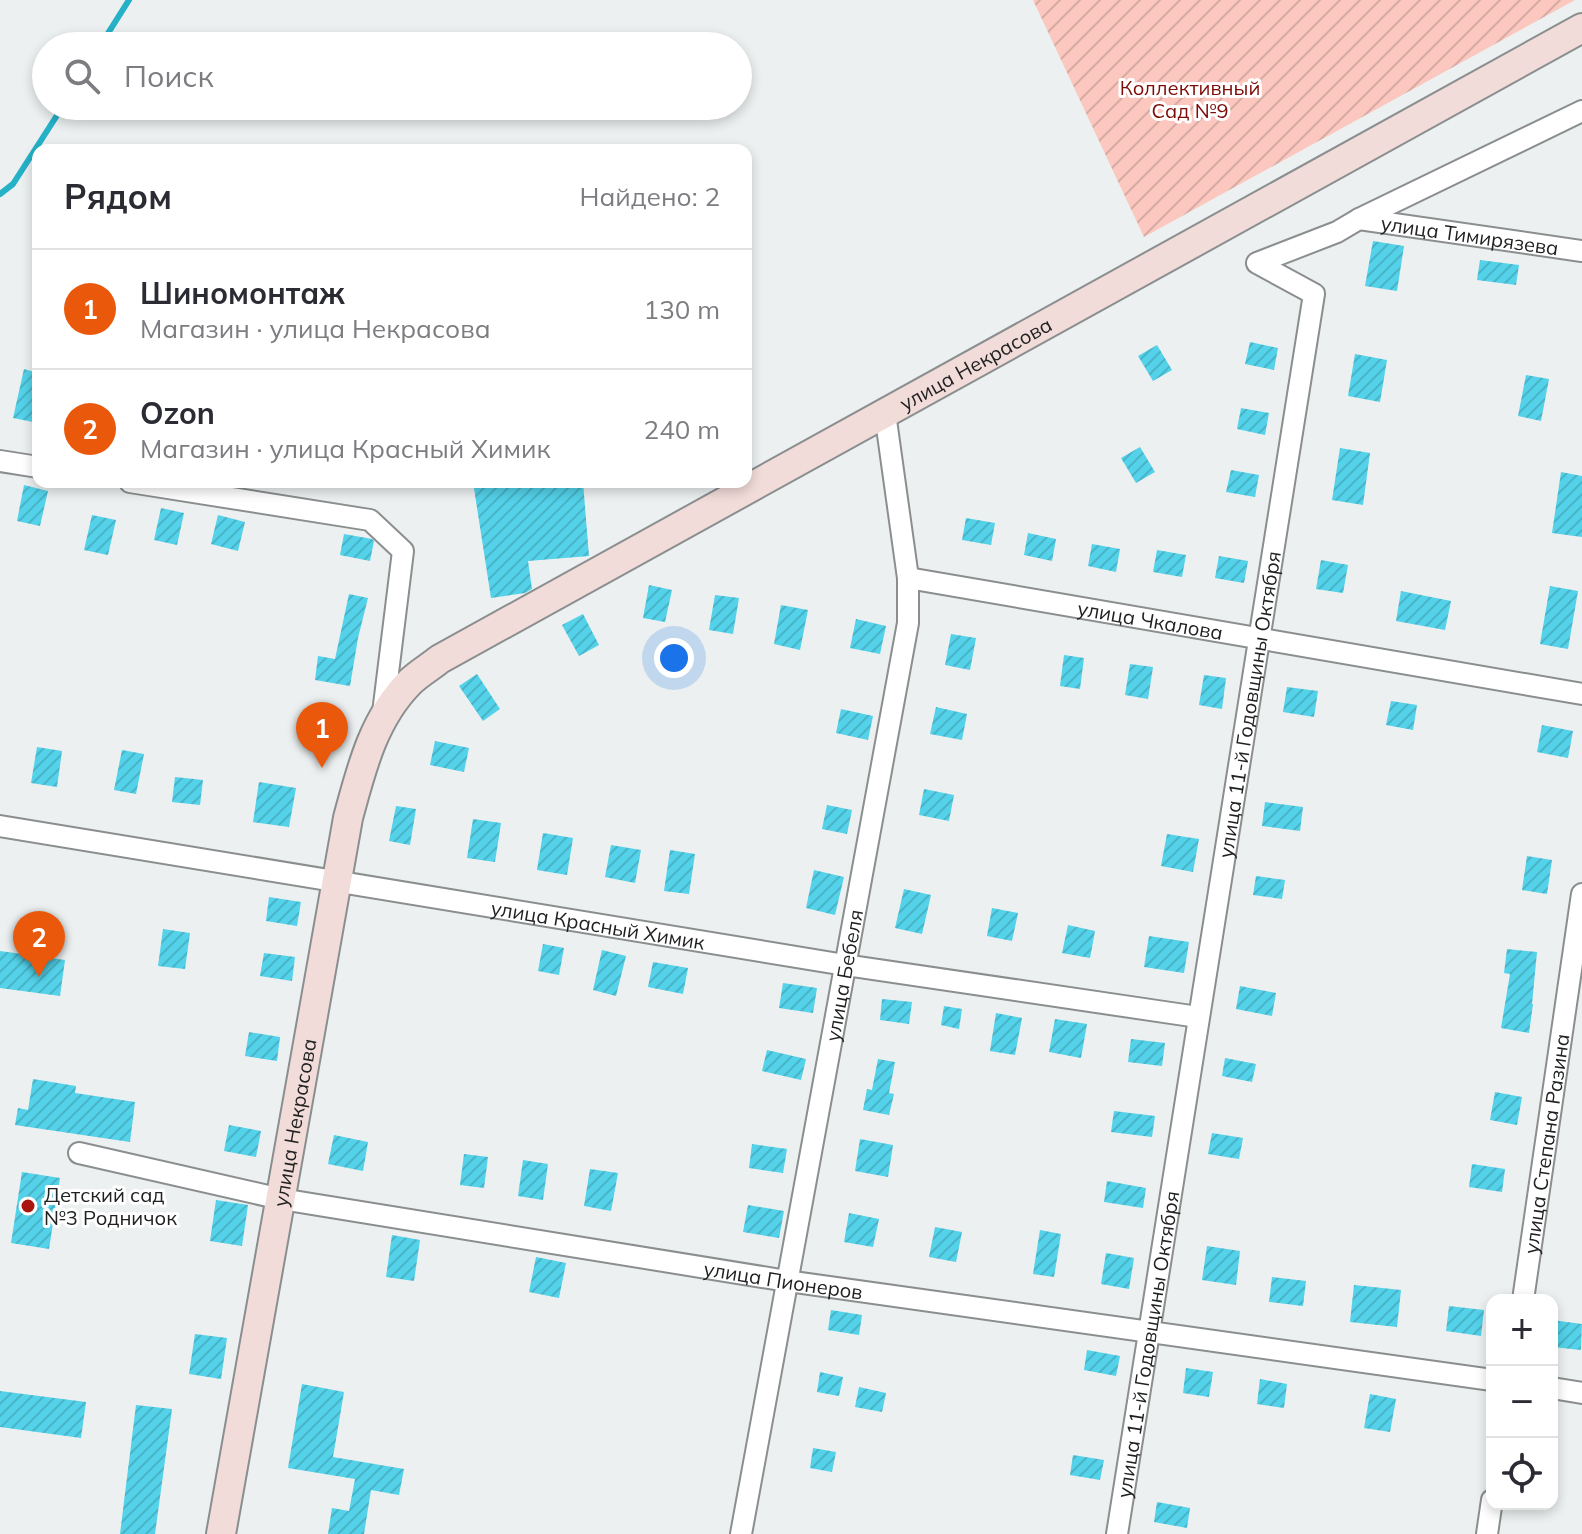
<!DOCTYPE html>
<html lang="ru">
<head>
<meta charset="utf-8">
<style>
  body { margin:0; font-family:Mulish,sans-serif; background:#f7f7f7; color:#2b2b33 }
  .controls { position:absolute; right:24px; bottom:24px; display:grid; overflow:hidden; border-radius:16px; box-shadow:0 4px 12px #0003 }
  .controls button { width:72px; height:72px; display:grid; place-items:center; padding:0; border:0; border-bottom:2px solid #e1e1e2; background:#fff; color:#2b2b33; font:40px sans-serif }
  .you { position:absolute; left:674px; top:658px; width:28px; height:28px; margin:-20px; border:6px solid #fff; border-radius:50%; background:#1a73e8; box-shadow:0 0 0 12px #1a73e833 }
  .badge { display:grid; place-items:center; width:52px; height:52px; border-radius:50%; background:#ea580c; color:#fff; font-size:26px; font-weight:700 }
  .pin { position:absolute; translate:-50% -66px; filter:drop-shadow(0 2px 4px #0008) }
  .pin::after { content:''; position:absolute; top:42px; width:28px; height:24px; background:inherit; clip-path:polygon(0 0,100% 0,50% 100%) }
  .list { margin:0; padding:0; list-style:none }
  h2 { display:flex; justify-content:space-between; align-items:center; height:104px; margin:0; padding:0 32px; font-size:34px }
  h2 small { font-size:26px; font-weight:400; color:#7c7c81 }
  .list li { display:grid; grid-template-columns:52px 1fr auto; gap:24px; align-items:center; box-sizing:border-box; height:120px; padding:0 32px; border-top:2px solid #e1e1e2 }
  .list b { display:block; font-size:30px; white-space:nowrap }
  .list p { margin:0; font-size:26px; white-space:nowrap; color:#7c7c81 }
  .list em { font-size:26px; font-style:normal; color:#7c7c81 }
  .icon { flex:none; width:44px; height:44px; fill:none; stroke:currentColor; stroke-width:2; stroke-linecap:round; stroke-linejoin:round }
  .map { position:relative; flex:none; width:1582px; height:1534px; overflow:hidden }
  .search { position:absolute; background:#fff; box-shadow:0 4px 12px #0003; left:32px; top:32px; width:720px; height:88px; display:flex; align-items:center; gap:20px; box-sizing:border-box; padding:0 28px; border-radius:44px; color:#7c7c81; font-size:30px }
  .panel { position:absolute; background:#fff; box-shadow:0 4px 12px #0003; left:32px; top:144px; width:720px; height:344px; border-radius:16px }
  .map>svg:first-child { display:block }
</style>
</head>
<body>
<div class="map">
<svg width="1582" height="1534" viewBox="0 0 1582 1534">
  <defs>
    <pattern id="garden-furrows" width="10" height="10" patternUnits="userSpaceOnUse" patternTransform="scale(2)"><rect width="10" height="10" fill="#fbc7bf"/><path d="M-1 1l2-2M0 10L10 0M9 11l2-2" fill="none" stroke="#d7aba4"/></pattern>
    <pattern id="building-hatch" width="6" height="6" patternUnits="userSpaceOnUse" patternTransform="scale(2)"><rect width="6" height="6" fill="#53d2e9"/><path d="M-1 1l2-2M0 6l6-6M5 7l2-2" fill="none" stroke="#48b4c8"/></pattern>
  </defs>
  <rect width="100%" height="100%" fill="#ecf0f0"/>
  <!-- garden -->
  <polygon fill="url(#garden-furrows)" points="1033,0 1575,0 1144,237"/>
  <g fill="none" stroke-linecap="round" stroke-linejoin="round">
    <!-- stream -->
    <g stroke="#25b1c7" stroke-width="6">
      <polyline points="100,46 129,0"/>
      <polyline points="0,194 13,184 63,106"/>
    </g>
  </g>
  <!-- building -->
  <g fill="url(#building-hatch)">
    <polygon points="1373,241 1404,246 1397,291 1365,286"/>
    <polygon points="1480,260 1519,265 1516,285 1477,280"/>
    <polygon points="1250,342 1278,348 1274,370 1245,364"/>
    <polygon points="1157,345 1172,370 1153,381 1138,356"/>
    <polygon points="1355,354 1387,360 1380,402 1348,396"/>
    <polygon points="24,369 38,373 38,423 13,418"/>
    <polygon points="1526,375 1549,379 1541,421 1518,416"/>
    <polygon points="1241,408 1269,413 1265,435 1237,429"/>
    <polygon points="1140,447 1155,472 1136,483 1121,458"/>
    <polygon points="1340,448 1370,453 1363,505 1332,500"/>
    <polygon points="1231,470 1259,475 1255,497 1226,492"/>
    <polygon points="1561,472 1582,476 1582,537 1552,533"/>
    <polygon points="473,482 583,482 589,556 528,561 532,589 525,593 491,598"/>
    <polygon points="24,485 48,491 40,526 17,521"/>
    <polygon points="161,508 184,513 177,545 154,540"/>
    <polygon points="92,515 116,520 108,555 84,550"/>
    <polygon points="218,515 245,522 238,551 211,544"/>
    <polygon points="966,518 995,523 991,545 962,540"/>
    <polygon points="1028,533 1056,539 1052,561 1024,555"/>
    <polygon points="344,534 372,539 374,541 370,561 340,555"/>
    <polygon points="1092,544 1120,549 1116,572 1088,566"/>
    <polygon points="1157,550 1186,555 1182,577 1153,572"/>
    <polygon points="1219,556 1248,561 1244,583 1215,578"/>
    <polygon points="1321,560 1348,565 1343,593 1316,589"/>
    <polygon points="649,585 672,590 665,622 643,618"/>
    <polygon points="1550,586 1578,591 1568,649 1540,644"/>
    <polygon points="1401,591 1451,601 1445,630 1396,621"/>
    <polygon points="349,594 368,598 358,638 350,686 315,680 318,656 335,659"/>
    <polygon points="715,595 739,598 733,634 709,630"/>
    <polygon points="781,605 808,610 800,650 774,644"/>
    <polygon points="583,614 599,645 579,656 562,625"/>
    <polygon points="856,619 886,626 880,654 850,648"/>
    <polygon points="951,634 976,638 970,670 945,665"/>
    <polygon points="1064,655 1084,658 1080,689 1060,686"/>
    <polygon points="1130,664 1153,667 1148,699 1125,695"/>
    <polygon points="477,674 500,709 483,721 459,686"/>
    <polygon points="1204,675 1226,678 1222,709 1199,705"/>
    <polygon points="1287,687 1318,691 1314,717 1283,712"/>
    <polygon points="1391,701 1417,705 1413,730 1386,725"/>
    <polygon points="936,707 967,714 962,740 930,734"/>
    <polygon points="841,709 873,716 868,740 836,733"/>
    <polygon points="1542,725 1573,731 1568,758 1537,752"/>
    <polygon points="435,741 469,748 464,772 430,765"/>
    <polygon points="37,747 62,751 57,787 31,783"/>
    <polygon points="122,750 144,754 136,794 114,790"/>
    <polygon points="175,777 203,780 200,805 172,802"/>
    <polygon points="259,782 296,788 289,827 253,822"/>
    <polygon points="924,789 954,795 949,821 919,815"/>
    <polygon points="1265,802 1303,807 1300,831 1262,826"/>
    <polygon points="827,805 852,810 847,834 822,829"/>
    <polygon points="396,806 416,809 410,845 389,841"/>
    <polygon points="473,819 501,823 495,862 467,858"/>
    <polygon points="543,833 573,838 567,875 537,870"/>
    <polygon points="1167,834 1199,839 1193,872 1161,866"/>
    <polygon points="611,845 641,850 635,883 605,877"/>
    <polygon points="670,850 695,854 689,894 664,891"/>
    <polygon points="1527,856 1552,860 1547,894 1522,890"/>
    <polygon points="814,870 844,877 835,915 806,908"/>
    <polygon points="1256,876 1285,880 1282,899 1253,895"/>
    <polygon points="904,889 931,895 922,934 895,928"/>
    <polygon points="269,897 301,902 297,926 266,921"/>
    <polygon points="992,908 1018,913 1012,941 987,936"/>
    <polygon points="1068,925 1095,931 1090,958 1062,953"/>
    <polygon points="163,929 190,933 185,969 158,966"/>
    <polygon points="1149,936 1189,942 1184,973 1144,967"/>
    <polygon points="543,944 564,948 559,975 538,971"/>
    <polygon points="1507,949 1537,952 1532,1004 1533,1004 1529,1033 1501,1028 1510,974 1504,973"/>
    <polygon points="602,950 626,956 616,996 593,990"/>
    <polygon points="0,951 65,960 60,996 0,988"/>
    <polygon points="264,953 295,957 292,981 260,976"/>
    <polygon points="653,962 688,968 683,994 648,987"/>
    <polygon points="783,983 817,988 813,1013 779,1008"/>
    <polygon points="1240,986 1276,993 1272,1016 1236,1009"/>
    <polygon points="882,999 912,1002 909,1024 880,1020"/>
    <polygon points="944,1006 962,1009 959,1029 941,1025"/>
    <polygon points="996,1013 1022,1018 1015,1055 990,1051"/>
    <polygon points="1055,1019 1087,1024 1081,1058 1049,1052"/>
    <polygon points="249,1032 280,1037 277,1061 245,1056"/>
    <polygon points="1131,1039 1165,1043 1162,1066 1128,1062"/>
    <polygon points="767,1050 806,1059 801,1080 762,1071"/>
    <polygon points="1225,1058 1256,1064 1252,1082 1222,1076"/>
    <polygon points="878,1059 895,1062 889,1093 894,1094 889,1115 863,1110 867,1089 872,1090"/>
    <polygon points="33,1079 76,1086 75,1093 135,1102 130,1142 15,1125 18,1108 28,1110"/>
    <polygon points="1495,1092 1522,1097 1517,1125 1490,1120"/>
    <polygon points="1114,1111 1155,1116 1152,1137 1111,1132"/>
    <polygon points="229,1125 261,1131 256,1157 224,1151"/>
    <polygon points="1212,1133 1243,1138 1239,1159 1208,1154"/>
    <polygon points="334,1135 368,1142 363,1171 328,1164"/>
    <polygon points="860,1139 893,1145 888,1177 855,1171"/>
    <polygon points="752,1144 787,1149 783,1173 749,1168"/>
    <polygon points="464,1154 488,1157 484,1188 460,1185"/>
    <polygon points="523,1160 548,1164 543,1200 518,1196"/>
    <polygon points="1472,1164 1505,1169 1502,1192 1469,1187"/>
    <polygon points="590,1169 618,1173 611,1211 584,1206"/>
    <polygon points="22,1172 60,1178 49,1249 11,1243"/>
    <polygon points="1107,1181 1146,1188 1143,1208 1104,1202"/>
    <polygon points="216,1200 248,1205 242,1246 210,1241"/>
    <polygon points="748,1205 784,1211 779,1238 743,1232"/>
    <polygon points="849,1213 879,1219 873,1247 844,1242"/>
    <polygon points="935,1227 962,1232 956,1262 929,1257"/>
    <polygon points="1040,1230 1061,1234 1054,1277 1033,1274"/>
    <polygon points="392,1235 420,1240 414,1281 386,1277"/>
    <polygon points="1207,1246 1240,1251 1236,1285 1202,1280"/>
    <polygon points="1106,1253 1134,1258 1129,1289 1101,1284"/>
    <polygon points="536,1257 566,1263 559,1298 529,1292"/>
    <polygon points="1272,1277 1306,1281 1303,1306 1269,1302"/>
    <polygon points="1354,1285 1401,1290 1397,1327 1350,1322"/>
    <polygon points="1449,1306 1484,1310 1481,1336 1446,1331"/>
    <polygon points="831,1310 862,1315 859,1335 828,1330"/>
    <polygon points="1552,1320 1582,1324 1581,1350 1552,1347"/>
    <polygon points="195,1334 227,1338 221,1379 189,1374"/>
    <polygon points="1087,1350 1120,1356 1116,1376 1084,1370"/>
    <polygon points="1186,1368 1213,1372 1209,1397 1183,1393"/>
    <polygon points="820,1372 843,1377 839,1396 817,1392"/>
    <polygon points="1260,1379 1287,1384 1284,1408 1257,1404"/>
    <polygon points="302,1384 344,1392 333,1457 404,1469 399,1495 371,1490 364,1534 328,1534 332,1508 349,1511 355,1479 288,1468"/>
    <polygon points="859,1387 886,1393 882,1412 855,1407"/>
    <polygon points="0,1391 86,1402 81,1438 0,1427"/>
    <polygon points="1370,1394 1396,1399 1390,1432 1364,1428"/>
    <polygon points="136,1405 172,1409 155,1534 120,1534"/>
    <polygon points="813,1448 836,1452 832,1472 810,1468"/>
    <polygon points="1073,1455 1104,1460 1100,1480 1070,1475"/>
    <polygon points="1157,1502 1190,1508 1187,1528 1154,1522"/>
  </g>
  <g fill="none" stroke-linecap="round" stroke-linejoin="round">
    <!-- street casing -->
    <g stroke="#8b8e8f" stroke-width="24">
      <g id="street">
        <path id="s1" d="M1359 219 1582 251"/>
        <polyline points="0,461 38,467"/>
        <polyline points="130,482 370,520 403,551 383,713"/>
        <path id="s2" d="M908 578 1582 694"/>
        <path id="s3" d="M0 826 845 965 1198 1017"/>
        <path id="s4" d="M79 1153 281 1199 787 1281 1492 1380"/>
        <path id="s5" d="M1523 1300 1582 894"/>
        <polyline points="1552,1388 1582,1393"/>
        <path id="s6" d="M741 1534 908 623V578L885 413"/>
        <path id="s7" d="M1117 1534 1314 294 1257 263 1337 232 1359 219 1582 111"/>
        <polyline points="1487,1534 1492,1500"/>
      </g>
    </g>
    <!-- secondary casing -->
    <g stroke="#8b8e8f" stroke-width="32">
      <g id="secondary">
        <path id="s8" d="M221 1534 348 818C361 770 373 719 410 682 418 674 430 667 440 659L1582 28"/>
      </g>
    </g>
    <!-- street -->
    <use href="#street" stroke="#fff" stroke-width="20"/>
    <!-- secondary -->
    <use href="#secondary" stroke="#f2dcd9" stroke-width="28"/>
  </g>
  <!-- markers -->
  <circle fill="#a8160f" stroke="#fff" stroke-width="3" cx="28" cy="1206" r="8"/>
  <g text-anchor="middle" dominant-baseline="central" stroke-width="6" stroke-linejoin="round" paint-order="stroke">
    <!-- park labels -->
    <g font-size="20" fill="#7c0c07" stroke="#fff">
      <text x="1190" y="87">Коллективный<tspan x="1190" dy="23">Сад №9</tspan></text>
    </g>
    <!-- street labels -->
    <g font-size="20" fill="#202121" stroke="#fff">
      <text stroke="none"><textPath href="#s1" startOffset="112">улица Тимирязева</textPath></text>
      <text stroke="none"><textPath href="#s8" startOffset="1528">улица Некрасова</textPath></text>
      <text stroke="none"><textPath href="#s2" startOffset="246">улица Чкалова</textPath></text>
      <text stroke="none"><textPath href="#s7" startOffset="840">улица 11-й Годовщины Октября</textPath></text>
      <text stroke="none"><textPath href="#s3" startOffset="606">улица Красный Химик</textPath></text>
      <text stroke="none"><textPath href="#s6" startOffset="568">улица Бебеля</textPath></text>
      <text stroke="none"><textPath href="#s8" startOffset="418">улица Некрасова</textPath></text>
      <text stroke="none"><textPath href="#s5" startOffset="158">улица Степана Разина</textPath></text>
      <text stroke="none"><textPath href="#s4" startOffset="716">улица Пионеров</textPath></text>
      <text stroke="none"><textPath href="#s7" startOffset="192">улица 11-й Годовщины Октября</textPath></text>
    </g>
    <!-- poi labels -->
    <g font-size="20" fill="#202121" stroke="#fff" text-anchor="start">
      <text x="44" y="1194">Детский сад<tspan x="44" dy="23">№3 Родничок</tspan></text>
    </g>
  </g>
</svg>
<div class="controls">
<button>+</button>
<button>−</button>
<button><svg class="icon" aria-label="locate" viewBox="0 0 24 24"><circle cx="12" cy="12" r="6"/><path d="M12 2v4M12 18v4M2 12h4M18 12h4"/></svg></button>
</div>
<div class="you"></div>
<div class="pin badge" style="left:322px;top:768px">1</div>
<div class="pin badge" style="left:39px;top:977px">2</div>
<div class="search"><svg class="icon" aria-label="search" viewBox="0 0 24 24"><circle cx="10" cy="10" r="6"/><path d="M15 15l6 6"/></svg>Поиск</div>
<section class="panel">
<h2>Рядом<small>Найдено: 2</small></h2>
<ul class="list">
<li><span class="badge">1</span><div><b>Шиномонтаж</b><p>Магазин · улица Некрасова</p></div><em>130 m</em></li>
<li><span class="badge">2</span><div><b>Ozon</b><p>Магазин · улица Красный Химик</p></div><em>240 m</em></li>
</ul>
</section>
</div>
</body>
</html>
